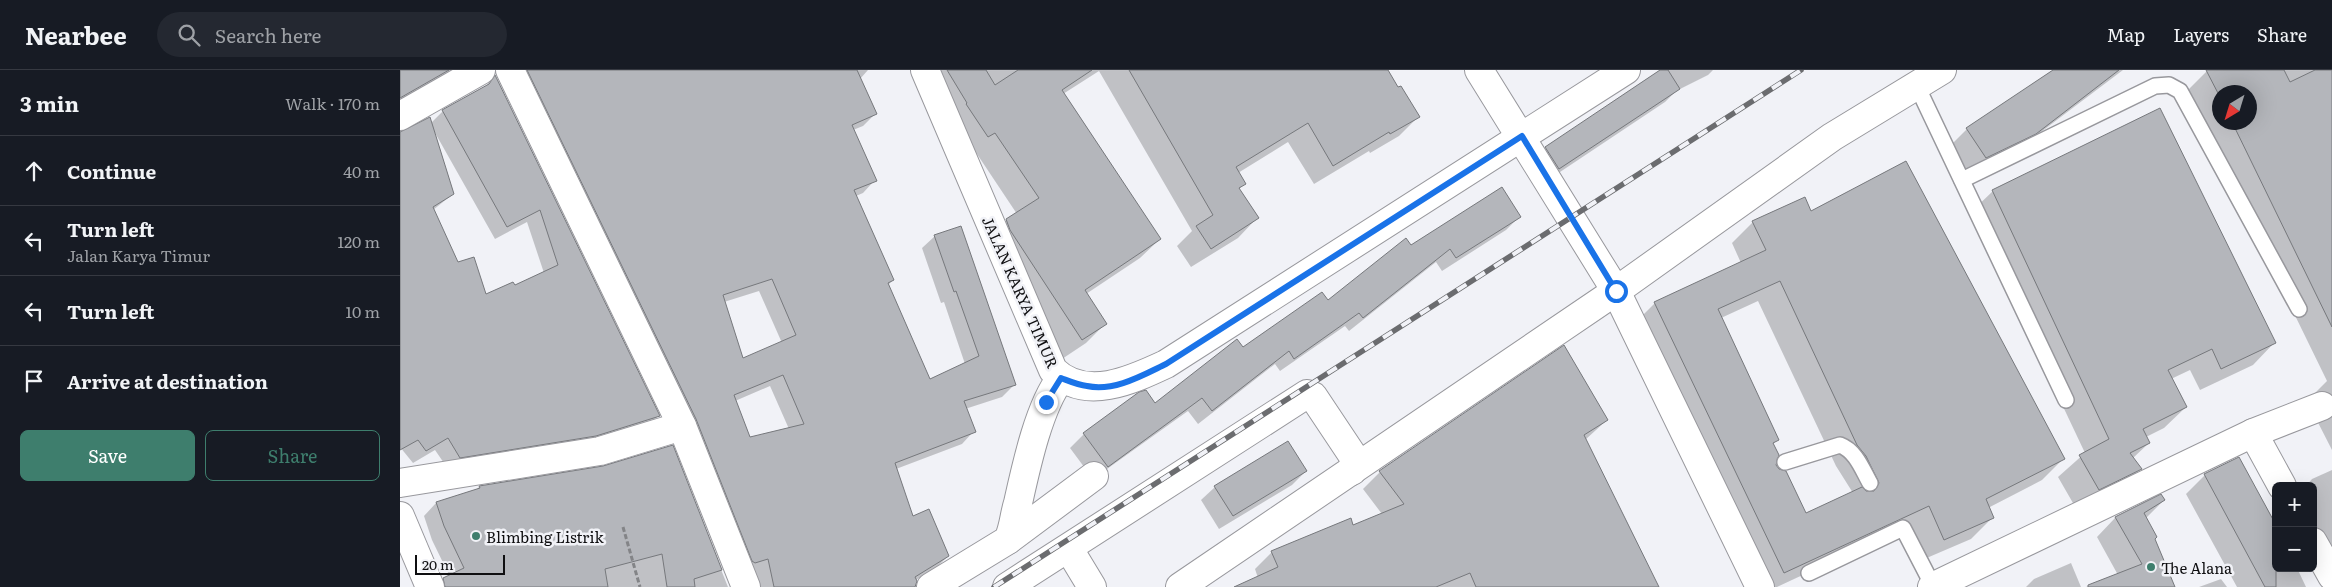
<!DOCTYPE html>
<html lang="en">
<head>
<meta charset="utf-8">
<style>
  body { margin:0; font-family:Literata,serif; background:#242831; color:#f1f3f6 }
  .controls { position:absolute; right:15px; bottom:15px; display:grid; overflow:hidden; border-radius:8px; box-shadow:0 5px 20px #0002 }
  .controls button { width:45px; height:45px; display:grid; place-items:center; padding:0; border:0; border-bottom:1px solid #363941; background:#171b24; color:#f1f3f6; font:25px sans-serif }
  .compass { position:absolute; left:1812px; top:15px; width:45px; height:45px; border-radius:50%; background:#171b24; box-shadow:0 5px 20px #0002; rotate:218deg }
  .scale { position:absolute; left:15px; bottom:12px; width:90px; box-sizing:border-box; padding-left:5px; border:2px solid #0f0f11; border-top:0; font-size:14px; line-height:18px; white-space:nowrap; color:#0f0f11; -webkit-text-stroke:4px #f1f2f7; paint-order:stroke }
  .stop { position:absolute; width:15px; height:15px; margin:-11px; border:4px solid #1a73e8; border-radius:50%; background:#fff }
  .stop.end { background:#1a73e8; border-color:#fff; box-shadow:0 1px 5px #0008 }
  .list { margin:0; padding:0; list-style:none }
  h2 { display:flex; justify-content:space-between; align-items:center; height:65px; margin:0; padding:0 20px; font-size:21px }
  h2 small { font-size:16px; font-weight:400; color:#9ea1a6 }
  .list li { display:grid; grid-template-columns:32px 1fr auto; gap:15px; align-items:center; box-sizing:border-box; height:70px; padding:0 20px; border-top:1px solid #363941 }
  .list b { display:block; font-size:19px; white-space:nowrap }
  .list p { margin:0; font-size:16px; white-space:nowrap; color:#9ea1a6 }
  .list em { font-size:16px; font-style:normal; color:#9ea1a6 }
  .actions { display:flex; gap:10px; padding:15px 20px }
  .actions a { flex:1; padding:11px 0; border:1px solid #3e7e6d; border-radius:8px; text-align:center; font-size:18px; color:#3e7e6d }
  .actions .main { background:#3e7e6d; color:#fff }
  .icon { flex:none; width:28px; height:28px; fill:none; stroke:currentColor; stroke-width:2; stroke-linecap:round; stroke-linejoin:round }
  .map { position:relative; flex:none; width:1932px; height:517px; overflow:hidden }
  header { display:flex; align-items:center; gap:30px; box-sizing:border-box; height:70px; padding:0 25px; background:#171b24; border-bottom:1px solid #363941 }
  header strong { font-size:24px }
  nav { display:flex; gap:28px; margin-inline-start:auto; font-size:18px }
  .search { width:350px; height:45px; background:#242831; display:flex; align-items:center; gap:12px; box-sizing:border-box; padding:0 18px; border-radius:28px; color:#9ea1a6; font-size:19px }
  main { display:flex }
  aside { flex:1; background:#171b24 }
  .map>svg:first-child { display:block }
</style>
</head>
<body>
<header>
<strong>Nearbee</strong>
<div class="search"><svg class="icon" aria-label="search" viewBox="0 0 24 24"><circle cx="10" cy="10" r="6"/><path d="M15 15l6 6"/></svg>Search here</div>
<nav><a>Map</a><a>Layers</a><a>Share</a></nav>
</header>
<main>
<aside>
<h2>3 min<small>Walk · 170 m</small></h2>
<ul class="list">
<li><svg class="icon" aria-label="ahead" viewBox="0 0 24 24"><path d="M12 20V5M6 11l6-6 6 6"/></svg><div><b>Continue</b></div><em>40 m</em></li>
<li><svg class="icon" aria-label="left" viewBox="0 0 24 24"><path d="M17 20v-9H6M10 6l-5 5 5 5"/></svg><div><b>Turn left</b><p>Jalan Karya Timur</p></div><em>120 m</em></li>
<li><svg class="icon" aria-label="left" viewBox="0 0 24 24"><path d="M17 20v-9H6M10 6l-5 5 5 5"/></svg><div><b>Turn left</b></div><em>10 m</em></li>
<li><svg class="icon" aria-label="arrive" viewBox="0 0 24 24"><path d="M6 21V4h12l-3 4 3 4H6"/></svg><div><b>Arrive at destination</b></div></li>
</ul>
<div class="actions"><a class="main">Save</a><a>Share</a></div>
</aside>
<div class="map">
<svg width="1932" height="517" viewBox="0 0 1932 517">
  <rect width="100%" height="100%" fill="#f1f2f7"/>
  <!-- shadow -->
  <g fill="#0003" fill-rule="evenodd">
    <polygon points="0,0 57,0 0,32"/>
    <path d="M107 0H468L460 9 475 44 463 56 453 60 475 110 463 123 456 126 493 210 488 215 529 311 565 294 544 232 541 233 522 178 535 166 615 314 602 327 565 339 574 361 562 374 496 399 512 447 548 486 535 499 516 510 512 517H346ZM359 221 382 273 342 290 324 232ZM370 316 389 359 349 368 335 331Z"/>
    <polygon points="516,0 986,0 1018,47 999,66 970,83 969,81 914,114 888,72 838,103 844,114 839,119 857,148 838,168 791,197 777,176 792,161 699,1 663,24 760,169 740,188 686,224 705,254 686,273 662,289 587,170 607,150 617,144 575,81 568,86"/>
    <polygon points="1262,0 1313,0 1308,5 1276,21 1265,32 1145,112 1132,91 1146,78"/>
    <polygon points="1653,0 1723,0 1617,80 1569,104 1550,76 1567,59"/>
    <path d="M1808 0H1928L1932 7V380L1907 331 1927 311 1786 22ZM1820 22H1850V52H1820Z"/>
    <path d="M95 7 258 346 246 358 48 399 35 380 13 393 0 377V63L31 53 43 41 84 18ZM34 61 95 169 127 152 144 203 114 217 85 225 57 193 33 140 53 124Z"/>
    <polygon points="1593,121 1874,273 1853,295 1800,320 1790,300 1771,309 1786,337 1764,358 1746,367 1749,373 1733,388 1740,399 1719,420 1677,440 1658,407 1685,383 1571,142"/>
    <path d="M1411 143 1664 388 1642 410 1588 438 1592 448 1571 469 1522 490 1508 456 1377 517H1359L1234 254 1255 233 1341 193 1332 173 1353 152ZM1358 231 1436 396 1453 423 1405 445 1375 395 1372 375 1378 369 1321 248Z"/>
    <polygon points="1119,147 1106,160 1042,201 1036,192 949,261 945,256 880,301 875,294 798,354 788,341 693,409 670,378 684,364 755,335 843,279 928,232 1011,177"/>
    <polygon points="1207,350 1185,370 1258,517 837,517 858,508 855,499 872,482 953,456 982,444 963,419 980,402"/>
    <polygon points="272,377 328,517 40,517 50,507 32,470 24,446 36,433 76,420 79,417 203,398"/>
    <polygon points="1932,400 1932,508 1913,472 1913,416 1906,416 1912,409"/>
    <polygon points="906,401 892,415 819,459 801,430 815,417"/>
    <polygon points="1805,405 1876,498 1897,498 1906,517 1837,517 1786,424"/>
    <polygon points="1764,430 1746,448 1774,517 1686,517 1718,505 1697,467 1715,448"/>
    <polygon points="1671,493 1681,517 1626,517 1634,509"/>
    <polygon points="1821,509 1827,517 1799,517"/>
  </g>
  <!-- building -->
  <g fill="#b4b6bb" stroke="#76787c" fill-rule="evenodd">
    <polygon points="0,0 49,0 0,28"/>
    <path d="M127 0H457L477 44 452 55 477 111 454 120 494 210 488 213 530 309 579 286 556 221 554 222 534 165 561 156 616 315 564 331 576 362 495 393 513 446 529 439 549 486 515 507 517 511 515 517H374L368 489 355 493 352 491 296 349ZM372 209 396 265 343 288 323 225ZM383 305 404 354 350 367 334 325Z"/>
    <polygon points="547,0 586,0 595,15 618,0 692,0 662,20 761,169 685,220 707,254 682,270 610,160 606,149 639,128 595,63 588,67 566,34 567,33"/>
    <polygon points="729,0 988,0 998,17 1001,16 1020,47 990,64 989,62 933,96 908,53 836,97 846,114 839,118 859,148 811,179 796,156 813,145"/>
    <polygon points="1260,0 1268,0 1280,19 1159,99 1145,77"/>
    <polygon points="1653,0 1719,0 1636,64 1586,88 1566,58"/>
    <polygon points="1806,0 1884,0 1890,12 1915,0 1932,0 1932,257 1832,52 1850,52 1850,22 1820,22 1820,27"/>
    <polygon points="95,5 260,346 196,366 60,388 48,368 26,381 18,370 0,380 0,62 30,47 54,124 33,137 58,192 74,187 86,224 113,212 115,215 158,195 140,140 107,157 42,40 89,14"/>
    <polygon points="1760,38 1876,273 1821,299 1812,279 1768,300 1787,337 1743,359 1750,373 1730,383 1742,399 1699,420 1679,385 1709,369 1592,120"/>
    <path d="M1506 91 1665 389 1586 429 1594 448 1544 470 1529 436 1384 503 1254 232 1366 180 1352 151 1405 127 1411 141ZM1380 211 1457 375 1466 386 1479 413 1474 421H1466L1462 417 1406 443 1386 401 1379 399 1376 395 1379 385 1373 373 1379 370 1318 239Z"/>
    <polygon points="1102,117 1121,147 1056,188 1050,179 963,248 959,243 894,289 889,281 812,341 802,328 708,397 683,363 739,322 746,320 755,333 837,269 843,277 922,222 928,230 1006,168 1011,175"/>
    <polygon points="1164,275 1208,350 1184,365 1259,517 1076,517 1070,503 1036,517 834,517 878,497 871,481 951,448 953,455 1004,434 979,401"/>
    <polygon points="888,371 907,401 833,446 814,416"/>
    <polygon points="273,375 322,500 294,509 295,517 267,517 262,484 205,499 208,517 45,517 43,508 64,498 44,456 36,432 80,418 79,416 203,396"/>
    <polygon points="1839,387 1876,455 1876,517 1865,517 1804,404"/>
    <polygon points="1761,424 1765,430 1744,443 1757,467 1755,469 1775,517 1688,517 1688,515 1742,494 1715,447"/>
  </g>
  <g fill="none" stroke-linecap="round" stroke-linejoin="round">
    <!-- service casing -->
    <g stroke="#98989d" stroke-width="18">
      <g id="service">
        <polyline points="1517,16 1666,330"/>
        <polyline points="1562,110 1755,16 1769,15 1780,21 1899,239"/>
        <path d="M1385 392 1440 375C1456 381 1462 399 1470 413"/>
        <polyline points="1409,503 1503,458 1533,516"/>
      </g>
    </g>
    <!-- minor casing -->
    <g stroke="#98989d" stroke-width="30">
      <g id="minor">
        <polyline points="110,0 282,356 346,517"/>
        <polyline points="1079,0 1216,221 1360,517"/>
        <polyline points="0,46 81,0"/>
        <polyline points="1853,363 1882,416"/>
        <polyline points="0,413 200,381 282,356"/>
        <polyline points="608,470 694,406"/>
        <polyline points="1913,472 1932,506"/>
        <polyline points="669,479 692,517"/>
        <path d="M531 517 608 470C614 458 614 445 618 433 626 397 639 336 661 308"/>
        <polyline points="607,517 907,324 913,326 953,386 954,393 952,401"/>
        <polyline points="780,517 1216,221 1432,67 1542,0"/>
        <polyline points="1532,517 1853,363 1922,336"/>
      </g>
    </g>
    <!-- tertiary casing -->
    <g stroke="#98989d" stroke-width="30">
      <path id="tertiary" d="M525 0 653 300C685 332 732 310 766 294L1226 0"/>
    </g>
    <!-- primary casing -->
    <g stroke="#98989d" stroke-width="30">
      <polyline id="primary" points="0,446 30,517"/>
    </g>
    <!-- path -->
    <polyline stroke="#838487" stroke-width="3" stroke-dasharray="5 2.5" stroke-linecap="butt" points="223,457 240,517"/>
    <!-- service -->
    <use href="#service" stroke="#fff" stroke-width="15"/>
    <!-- minor -->
    <use href="#minor" stroke="#fff" stroke-width="28"/>
    <!-- tertiary -->
    <use href="#tertiary" stroke="#fff" stroke-width="28"/>
    <!-- primary -->
    <use href="#primary" stroke="#fff" stroke-width="28"/>
    <!-- rail casing -->
    <g stroke="#6b6c6f" stroke-width="5.5">
      <polyline id="rail" points="594,517 1401,0"/>
    </g>
    <!-- rail -->
    <use href="#rail" stroke="#f1f2f7" stroke-width="4" stroke-dasharray="11" stroke-linecap="butt"/>
  </g>
  <g fill="none" stroke-linecap="round" stroke-linejoin="round">
    <!-- route -->
    <path stroke="#1a73e8" stroke-width="6" d="M646 332 661 308C669 311 678 315 687 316 714 322 743 305 766 294L1122 66 1216 221"/>
  </g>
  <!-- markers -->
  <g fill="#3e7e6d" stroke="#f1f2f7" stroke-width="2">
    <circle cx="76" cy="466" r="5"/>
    <circle cx="1751" cy="497" r="5"/>
  </g>
  <g text-anchor="middle" dominant-baseline="central" stroke-width="5" stroke-linejoin="round" paint-order="stroke">
    <!-- street labels -->
    <g font-size="15" fill="#0f0f11" stroke="#f1f2f7">
      <text transform="translate(621 222) rotate(66)">JALAN KARYA TIMUR</text>
    </g>
    <!-- poi labels -->
    <g font-size="15" fill="#0f0f11" stroke="#f1f2f7" text-anchor="start">
      <text x="86" y="466">Blimbing Listrik</text>
      <text x="1761" y="497">The Alana</text>
    </g>
  </g>
</svg>
<div class="controls">
<button>+</button>
<button>−</button>
</div>
<svg class="compass" viewBox="-18 -18 36 36"><path d="M0-13l5 13h-10z" fill="#e53935"/><path d="M0 13l5-13h-10z" fill="#9ea1a6"/></svg>
<div class="scale">20 m</div>
<div class="stop" style="left:1216px;top:221px"></div>
<div class="stop end" style="left:646px;top:332px"></div>
</div>
</main>
</body>
</html>
